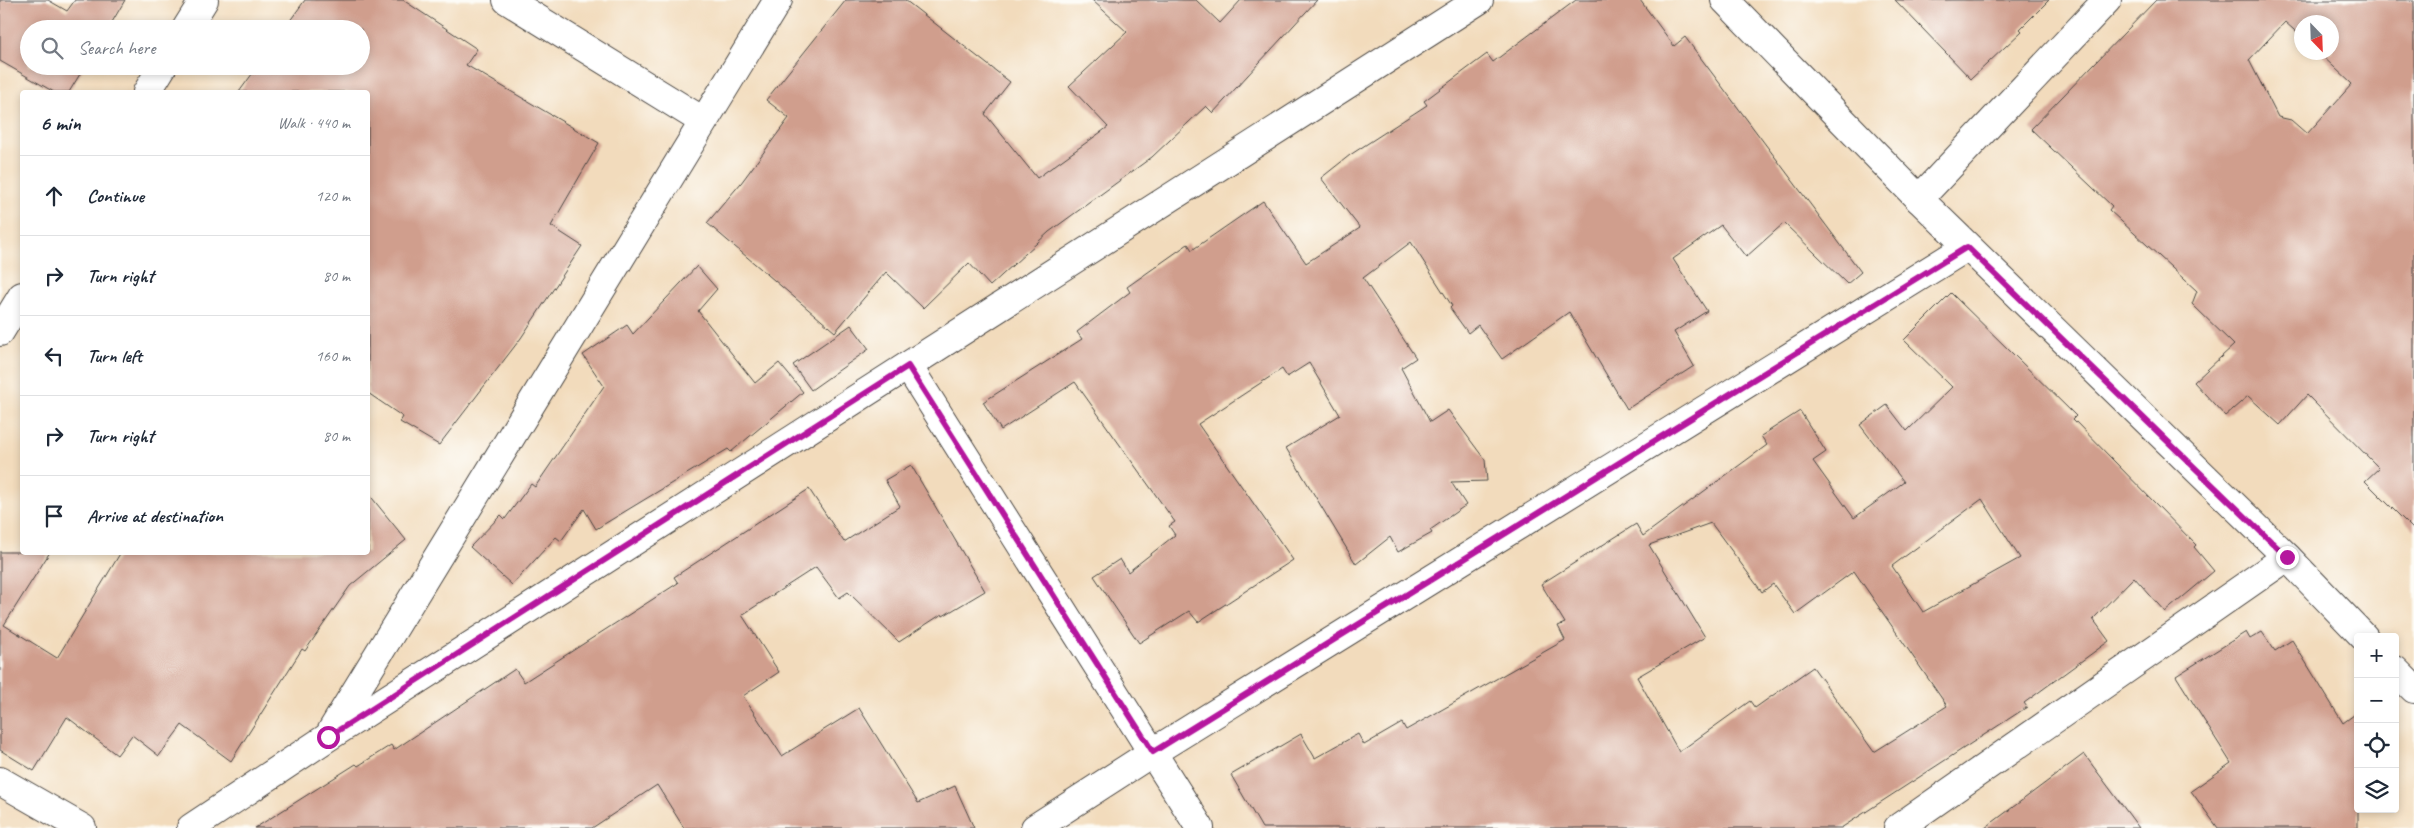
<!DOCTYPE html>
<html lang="en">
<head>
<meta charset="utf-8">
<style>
  body { margin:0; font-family:Caveat,sans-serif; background:#f2f2f3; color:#1f2937 }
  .controls { position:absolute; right:15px; bottom:15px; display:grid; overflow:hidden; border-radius:5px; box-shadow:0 2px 8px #0003 }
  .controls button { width:45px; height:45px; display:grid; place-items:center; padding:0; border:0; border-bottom:1px solid #e0e1e3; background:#fff; color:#1f2937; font:25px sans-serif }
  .compass { position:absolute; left:2294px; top:15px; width:45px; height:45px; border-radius:50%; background:#fff; box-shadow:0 2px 8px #0003; rotate:157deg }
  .stop { position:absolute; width:15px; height:15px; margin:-11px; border:4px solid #b5179e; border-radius:50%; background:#fff }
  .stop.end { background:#b5179e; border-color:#fff; box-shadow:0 1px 5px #0008 }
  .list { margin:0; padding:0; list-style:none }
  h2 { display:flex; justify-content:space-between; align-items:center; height:65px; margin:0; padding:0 20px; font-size:21px }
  h2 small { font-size:16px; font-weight:400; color:#747a83 }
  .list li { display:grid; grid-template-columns:32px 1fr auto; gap:15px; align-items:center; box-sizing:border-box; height:80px; padding:0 20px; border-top:1px solid #e0e1e3 }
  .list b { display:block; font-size:19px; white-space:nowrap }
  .list em { font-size:16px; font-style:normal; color:#747a83 }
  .icon { flex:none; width:28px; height:28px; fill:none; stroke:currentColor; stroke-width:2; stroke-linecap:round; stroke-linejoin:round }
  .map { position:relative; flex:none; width:2414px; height:828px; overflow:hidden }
  .search { position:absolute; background:#fff; box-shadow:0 2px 8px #0003; left:20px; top:20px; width:350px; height:55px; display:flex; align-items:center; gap:12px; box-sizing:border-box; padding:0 18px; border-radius:28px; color:#747a83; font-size:19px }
  .panel { position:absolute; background:#fff; box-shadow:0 2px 8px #0003; left:20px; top:90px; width:350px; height:465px; border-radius:5px }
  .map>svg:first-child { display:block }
</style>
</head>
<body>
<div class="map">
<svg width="2414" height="828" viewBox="0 0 2414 828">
  <rect width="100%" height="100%" fill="#fdfcf7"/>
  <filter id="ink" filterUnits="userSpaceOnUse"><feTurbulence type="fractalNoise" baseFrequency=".02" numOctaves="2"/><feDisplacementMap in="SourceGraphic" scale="10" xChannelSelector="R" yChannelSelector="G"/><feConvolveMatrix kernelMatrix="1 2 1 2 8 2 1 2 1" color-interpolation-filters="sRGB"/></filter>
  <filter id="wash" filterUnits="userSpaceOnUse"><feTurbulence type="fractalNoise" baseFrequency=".0096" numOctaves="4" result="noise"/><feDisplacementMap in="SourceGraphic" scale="20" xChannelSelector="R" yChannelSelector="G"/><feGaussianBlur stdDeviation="1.12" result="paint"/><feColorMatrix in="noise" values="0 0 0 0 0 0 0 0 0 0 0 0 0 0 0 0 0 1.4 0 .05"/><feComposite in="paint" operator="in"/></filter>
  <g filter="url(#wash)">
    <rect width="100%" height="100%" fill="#f2dbbc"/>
    <g id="blocks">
      <!-- building -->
      <g fill="#d09e8d" fill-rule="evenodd">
        <polygon points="0,0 48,0 67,11 75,0 125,0 108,29 29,29 29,66 85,66 69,92 54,92 0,61"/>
        <polygon points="305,0 403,0 477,49 466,65 599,143 551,226 582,246 521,338 439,445 400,422 403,417 368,393 368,92 239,92 258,66 361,66 361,29 284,29"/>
        <polygon points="846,0 905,0 1010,82 985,114 1037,178 1108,127 1069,86 1127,32 1092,0 1196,0 1220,23 1241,0 1317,0 1213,113 1206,106 1152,157 1049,232 990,286 969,263 923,308 886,272 835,332 707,223 741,183 789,118 766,100"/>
        <polygon points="1576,0 1640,0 1674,46 1685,37 1861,272 1847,284 1784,223 1746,257 1721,225 1673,259 1707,311 1674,332 1694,366 1627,409 1569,312 1502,359 1478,325 1468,333 1450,308 1452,306 1411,242 1363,278 1416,358 1401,368 1430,422 1448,410 1485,460 1487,481 1451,482 1466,505 1430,530 1432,533 1398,552 1390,537 1356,564 1286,448 1340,415 1309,363 1287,377 1282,369 1198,424 1293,560 1198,622 1189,611 1139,643 1094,576 1120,559 1128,572 1175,535 1169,526 1175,522 1075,382 1001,430 983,402 1082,339 1077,332 1130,292 1127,287 1188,244 1192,250 1263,201 1306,263 1360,228 1321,178 1350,155 1427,105 1424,101 1487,54 1493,62"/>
        <polygon points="1895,0 2049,0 2020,29 2022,31 1971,79"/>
        <path d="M2156 0H2414V530L2365 481 2379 468 2307 395 2280 425 2248 396 2225 416 2194 382 2234 345 2192 304 2197 291 2109 210 2112 206 2031 129ZM2285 22 2302 37V22H2332V52H2318L2352 84 2307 134 2291 120 2278 117 2249 60Z"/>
        <polygon points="697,266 717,289 698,311 755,383 779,363 803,392 731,452 728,449 596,529 584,509 561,541 556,537 512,585 470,547 501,515 505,519 531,484 535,487 604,386 583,355 627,325 633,334"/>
        <path d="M1951 293 2076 416 2073 419 2196 545 2194 547 2214 571 2165 612 2134 577 2093 619 2109 641 2024 703 2027 707 1841 828H1262L1231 775 1301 734 1315 758 1358 734 1364 745 1402 723 1406 730 1565 640 1558 626 1565 623 1541 584 1636 524 1643 536 1767 445 1761 436 1800 411 1826 452 1813 461 1854 518 1904 482 1860 425 1887 405 1907 431 1952 387 1904 340ZM1982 499 2020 558 1923 612 1892 566ZM1711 523 1762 592 1773 584 1795 614 1854 571 1947 706 1874 752 1813 667 1755 708 1750 701 1679 752 1637 677 1705 637 1649 545Z"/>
        <polygon points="851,325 869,349 811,390 793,365"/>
        <polygon points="911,465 985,591 943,616 942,614 899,642 848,592 839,598 816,567 742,615 779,672 743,696 782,756 859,708 918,803 955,786 974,828 684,828 657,785 592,828 255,828 356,764 358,766 391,745 394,750 515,669 524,682 678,583 674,577 809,489 844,542 900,506 885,480"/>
        <polygon points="368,493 406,540 350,586 305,651 302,649 231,761 182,725 159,756 132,735 117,755 67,717 34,771 0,750 0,552 50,552 4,625 57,658 121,552 368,552"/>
        <polygon points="2246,632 2250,639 2262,632 2275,651 2292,640 2343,723 2358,712 2358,828 2218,828 2191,791 2231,763 2176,676"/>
        <polygon points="2084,754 2139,828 1985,828"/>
      </g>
    </g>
  </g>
  <g filter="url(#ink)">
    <use href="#blocks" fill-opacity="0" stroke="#494541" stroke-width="1"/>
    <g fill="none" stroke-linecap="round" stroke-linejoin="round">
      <!-- minor casing -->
      <g stroke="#494541" stroke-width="30">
        <g id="minor">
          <polyline points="507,0 703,121"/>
          <polyline points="1725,0 1919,199 2287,557 2364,637"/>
          <polyline points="186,29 204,0"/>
          <polyline points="147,92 163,66"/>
          <polyline points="1919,199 2107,0"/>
          <polyline points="0,332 22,296"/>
          <polyline points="908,366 1200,828"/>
          <polyline points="2395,670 2414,689"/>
          <polyline points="332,730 778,0"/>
          <polyline points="0,781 82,828"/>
          <polyline points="191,828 328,737 1479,0"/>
          <polyline points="1035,828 1153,752 1967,247"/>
          <polyline points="1898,828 2287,557"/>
        </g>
      </g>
      <!-- minor -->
      <use href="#minor" stroke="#fff" stroke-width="28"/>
    </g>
  </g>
  <g fill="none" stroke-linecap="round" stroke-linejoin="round" filter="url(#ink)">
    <!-- route -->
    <polyline stroke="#b5179e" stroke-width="6" points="328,737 908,366 1153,752 1967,247 2287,557"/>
  </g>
</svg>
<div class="controls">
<button>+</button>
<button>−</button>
<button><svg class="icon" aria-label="locate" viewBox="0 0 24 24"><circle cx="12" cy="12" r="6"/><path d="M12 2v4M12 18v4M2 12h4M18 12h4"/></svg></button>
<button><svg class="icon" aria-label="layers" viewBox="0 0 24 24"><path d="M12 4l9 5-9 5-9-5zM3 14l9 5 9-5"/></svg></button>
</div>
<svg class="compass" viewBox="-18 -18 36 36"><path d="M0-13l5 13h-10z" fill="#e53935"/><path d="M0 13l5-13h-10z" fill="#747a83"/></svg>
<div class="stop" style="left:328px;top:737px"></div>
<div class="stop end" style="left:2287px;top:557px"></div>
<div class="search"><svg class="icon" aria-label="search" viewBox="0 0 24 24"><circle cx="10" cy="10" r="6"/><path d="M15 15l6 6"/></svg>Search here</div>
<section class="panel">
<h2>6 min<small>Walk · 440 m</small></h2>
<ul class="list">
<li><svg class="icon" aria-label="ahead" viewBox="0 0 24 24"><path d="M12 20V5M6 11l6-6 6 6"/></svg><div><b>Continue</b></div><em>120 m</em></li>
<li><svg class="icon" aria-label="right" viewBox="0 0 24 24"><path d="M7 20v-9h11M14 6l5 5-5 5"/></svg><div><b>Turn right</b></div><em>80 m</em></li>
<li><svg class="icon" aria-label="left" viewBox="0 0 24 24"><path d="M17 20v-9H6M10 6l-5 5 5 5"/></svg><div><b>Turn left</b></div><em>160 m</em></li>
<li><svg class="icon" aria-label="right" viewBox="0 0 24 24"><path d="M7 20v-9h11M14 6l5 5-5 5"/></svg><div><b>Turn right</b></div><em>80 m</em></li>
<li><svg class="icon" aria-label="arrive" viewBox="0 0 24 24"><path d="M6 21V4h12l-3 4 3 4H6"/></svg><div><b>Arrive at destination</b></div></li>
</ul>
</section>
</div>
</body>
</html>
